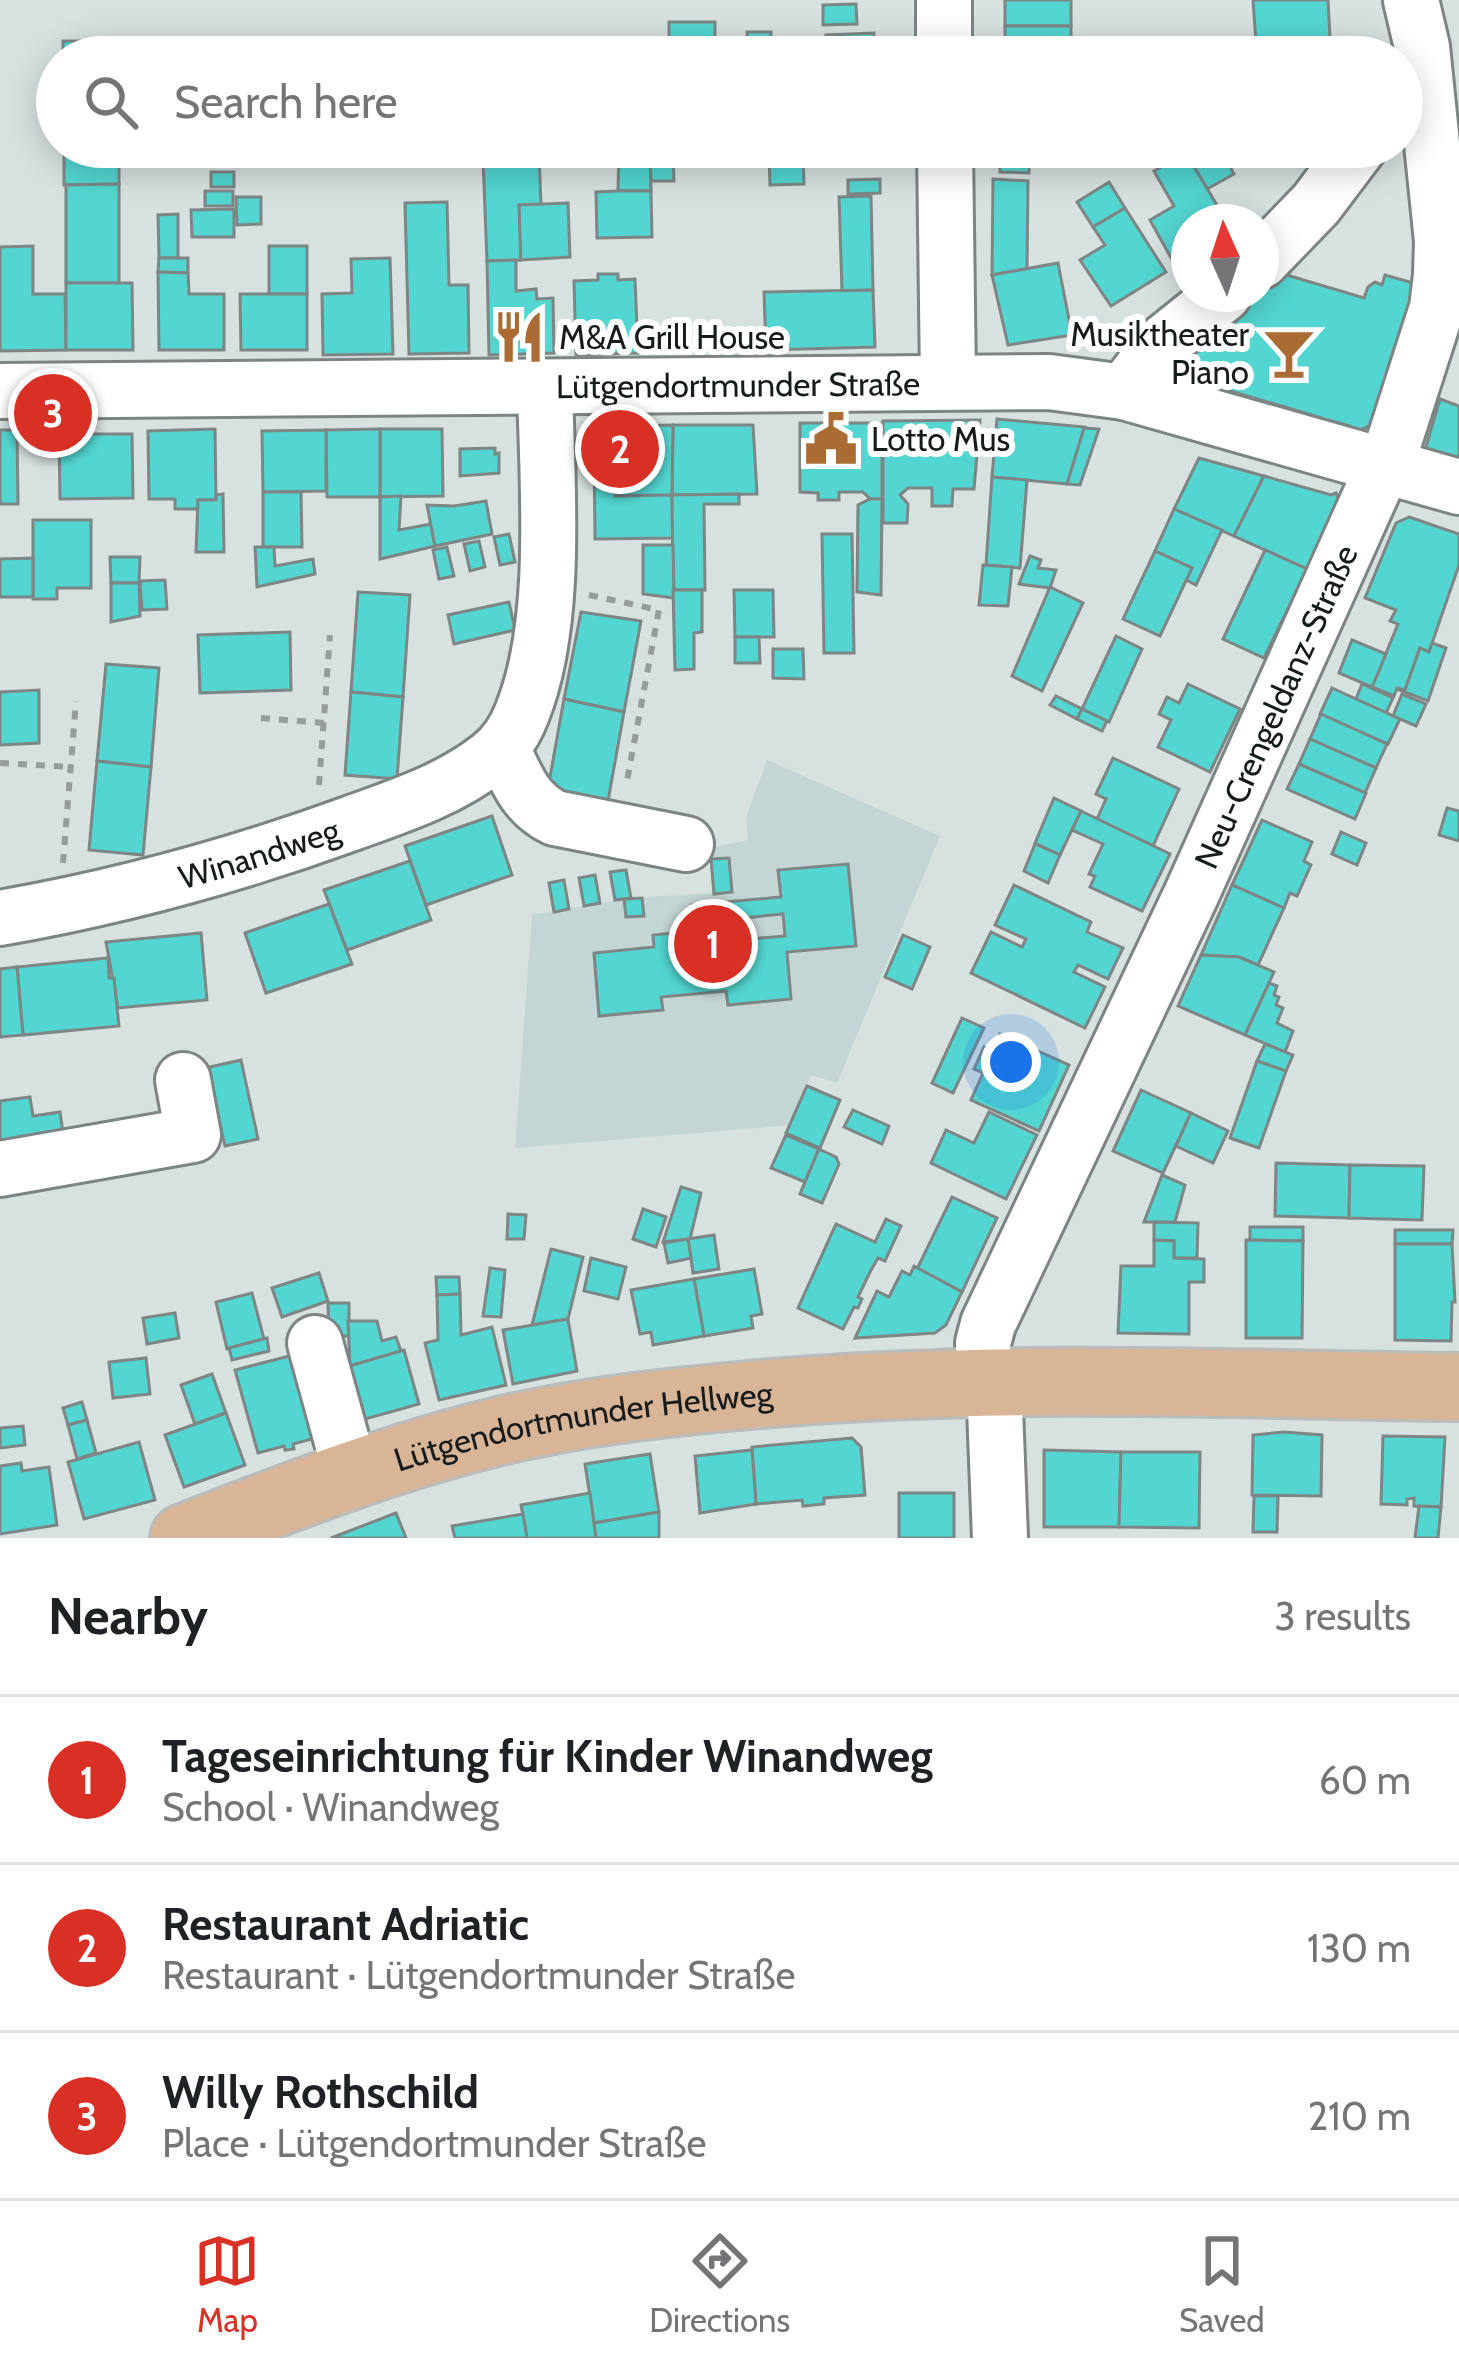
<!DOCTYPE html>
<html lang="en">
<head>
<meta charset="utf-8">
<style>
  body { margin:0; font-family:Cabin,sans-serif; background:#f2f2f2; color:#202124 }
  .compass { position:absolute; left:1171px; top:204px; width:108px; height:108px; border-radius:50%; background:#fff; box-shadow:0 6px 30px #0003; rotate:357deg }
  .you { position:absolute; left:1011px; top:1062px; width:42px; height:42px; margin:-30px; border:9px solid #fff; border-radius:50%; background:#1a73e8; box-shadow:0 0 0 18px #1a73e833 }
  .badge { display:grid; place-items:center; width:78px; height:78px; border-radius:50%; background:#d93025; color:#fff; font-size:39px; font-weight:700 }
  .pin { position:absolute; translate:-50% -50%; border:6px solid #fff; box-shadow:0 3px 12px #0006 }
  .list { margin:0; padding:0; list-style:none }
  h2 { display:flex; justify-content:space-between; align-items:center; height:156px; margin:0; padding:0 48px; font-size:51px }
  h2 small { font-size:39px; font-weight:400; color:#757577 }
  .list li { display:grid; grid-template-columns:78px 1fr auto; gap:36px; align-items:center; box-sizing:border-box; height:168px; padding:0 48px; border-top:3px solid #e0e0e0 }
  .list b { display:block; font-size:45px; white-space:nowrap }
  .list p { margin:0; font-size:39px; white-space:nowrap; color:#757577 }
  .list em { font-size:39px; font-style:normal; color:#757577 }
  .icon { flex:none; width:66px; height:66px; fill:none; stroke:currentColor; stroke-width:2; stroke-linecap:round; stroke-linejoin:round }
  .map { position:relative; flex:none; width:1459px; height:1538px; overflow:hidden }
  .search { position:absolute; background:#fff; box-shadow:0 6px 30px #0003; left:36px; right:36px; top:36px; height:132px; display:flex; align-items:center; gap:30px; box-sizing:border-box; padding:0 42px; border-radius:66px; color:#757577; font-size:45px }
  .sheet { height:660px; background:#fff }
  nav { display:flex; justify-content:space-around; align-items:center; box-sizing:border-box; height:168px; border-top:3px solid #e0e0e0; background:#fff; font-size:33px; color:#757577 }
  nav a { display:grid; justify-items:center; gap:6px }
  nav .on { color:#d93025 }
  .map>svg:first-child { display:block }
</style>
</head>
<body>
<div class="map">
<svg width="1459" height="1538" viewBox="0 0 1459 1538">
  <rect width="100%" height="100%" fill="#d7e1e0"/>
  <!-- built -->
  <polygon fill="#c3d5d4" points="767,760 940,836 837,1083 811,1075 790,1125 515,1148 532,915 631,898 732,892 729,858 714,859 713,847 748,840 746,817"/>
  <!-- building -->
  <g fill="#53d6d1" stroke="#7d8685" stroke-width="3" fill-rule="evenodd">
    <rect x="1005" y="0" width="66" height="26"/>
    <polygon points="1253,0 1328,0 1331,57 1257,57"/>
    <polygon points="856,4 857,24 823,25 823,5"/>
    <rect x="669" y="22" width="46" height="35"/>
    <rect x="1005" y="26" width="66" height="30"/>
    <polygon points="747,32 771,32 771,57 748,57"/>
    <polygon points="874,33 874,57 827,57 826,35"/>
    <polygon points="302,38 302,57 253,57 253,39"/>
    <rect x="235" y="39" width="18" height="18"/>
    <polygon points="401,39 401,57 333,57 333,41"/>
    <rect x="63" y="41" width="75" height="16"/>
    <polygon points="64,147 119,147 119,184 64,185"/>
    <polygon points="619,147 650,147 651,191 618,191"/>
    <polygon points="650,147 673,147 674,181 651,181"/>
    <polygon points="830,147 878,147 878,163 830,164"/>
    <polygon points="1000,147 1029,147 1029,173 1000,172"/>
    <polygon points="1196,147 1219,147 1234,174 1207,189 1186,153"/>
    <polygon points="1186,153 1227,222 1189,222 1189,257 1175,265 1150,220 1174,206 1154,171"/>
    <polygon points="803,155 804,184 770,185 769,157"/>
    <polygon points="539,156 541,204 519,205 521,260 487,261 483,159"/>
    <rect x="211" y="172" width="23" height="15"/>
    <polygon points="880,179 880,193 848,194 848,180"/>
    <polygon points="993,179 1028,181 1027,269 992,275"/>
    <polygon points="1109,182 1125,208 1093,227 1077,202"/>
    <polygon points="119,184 119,283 66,283 66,185"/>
    <rect x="205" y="191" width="28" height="15"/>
    <polygon points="618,191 651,191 652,237 597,238 596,192"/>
    <polygon points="871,196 873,290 842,291 839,197"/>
    <polygon points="236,197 261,197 261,224 237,225"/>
    <polygon points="447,202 449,285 468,285 469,353 409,354 405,203"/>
    <polygon points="568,203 570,257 521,260 519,205"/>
    <polygon points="1125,208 1166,272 1111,306 1080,260 1105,245 1093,227"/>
    <polygon points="234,209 234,237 192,237 191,210"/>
    <polygon points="178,214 178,258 159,258 158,215"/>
    <polygon points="33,246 33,294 65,294 66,350 0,351 0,247"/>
    <rect x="269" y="246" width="38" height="48"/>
    <polygon points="159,258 188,258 188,273 158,272"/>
    <polygon points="390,258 393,354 323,355 322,294 352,293 351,259"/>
    <polygon points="516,260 516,291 536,289 537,299 553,298 554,353 489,355 487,261"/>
    <polygon points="1058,263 1072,335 1008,345 992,275"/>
    <polygon points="158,272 188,273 189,294 224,294 224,350 159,350"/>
    <polygon points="1280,273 1364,298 1368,287 1375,282 1382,285 1385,275 1417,284 1376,422 1357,432 1350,426 1329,420 1328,423 1322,418 1176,375 1173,361 1254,294 1261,294 1261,288"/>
    <polygon points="598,274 618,274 618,280 635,279 638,353 576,355 574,281 598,280"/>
    <polygon points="66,283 132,283 133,350 66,350"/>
    <polygon points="873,290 875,347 766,350 764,292"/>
    <polygon points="240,294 307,294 307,350 241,350"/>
    <polygon points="1440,399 1459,406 1459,458 1425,450"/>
    <polygon points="997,419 1085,427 1067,484 992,477"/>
    <polygon points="980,420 974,489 953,489 952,506 932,506 932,488 908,488 900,495 908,504 907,523 883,523 883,421"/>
    <polygon points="800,423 882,423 882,499 870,499 863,492 839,492 839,500 818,500 818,493 800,492"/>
    <polygon points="673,425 753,425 757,494 672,495"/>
    <polygon points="673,425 672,495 615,496 615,426"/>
    <polygon points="1084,428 1099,429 1080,485 1067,484"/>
    <polygon points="215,429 216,500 198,500 198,509 175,509 175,499 149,499 148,431"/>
    <polygon points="380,429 442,429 443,496 380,497"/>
    <polygon points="380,429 380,497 327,497 326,430"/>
    <polygon points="0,430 17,430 18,504 0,504"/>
    <polygon points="326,430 326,491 263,492 262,431"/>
    <polygon points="59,434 132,434 133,498 60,499"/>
    <polygon points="594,436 615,436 615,496 672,495 673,538 595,539"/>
    <polygon points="495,448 495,454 499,453 499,473 460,476 460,449"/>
    <polygon points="1199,458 1264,476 1234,536 1174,509"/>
    <polygon points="1264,476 1331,495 1336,493 1341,505 1336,507 1307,569 1234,536"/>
    <polygon points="992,477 1027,480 1020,568 986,565"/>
    <polygon points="263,492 301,492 302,547 263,547"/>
    <polygon points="223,494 224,552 196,552 198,500 216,500 216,495"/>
    <polygon points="739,494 739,504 704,504 705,590 673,590 672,495"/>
    <polygon points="401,496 399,530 431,524 435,546 380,559 380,497"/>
    <polygon points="870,499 882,499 881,595 857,592 858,505"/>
    <polygon points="486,501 492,534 435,546 427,505 454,506"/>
    <polygon points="1174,509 1222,530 1196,585 1186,580 1192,568 1155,551"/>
    <polygon points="1409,517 1459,534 1459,565 1429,652 1420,648 1405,690 1397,688 1394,696 1372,687 1398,624 1390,621 1396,610 1365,598 1396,523"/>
    <polygon points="33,520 91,520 91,588 57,588 57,599 33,599"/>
    <polygon points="509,534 515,562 500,565 494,537"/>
    <polygon points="822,534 852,534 854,653 824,653"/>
    <polygon points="479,541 485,567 470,571 464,544"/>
    <polygon points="643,545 673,545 674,598 643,594"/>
    <polygon points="255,547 274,547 275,566 313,559 315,574 257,587"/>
    <polygon points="447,547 454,576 439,579 433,550"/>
    <polygon points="1265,550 1307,569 1264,658 1223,639"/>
    <polygon points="1155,551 1192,568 1160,636 1123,619"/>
    <polygon points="1030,556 1041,560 1038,568 1056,570 1050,588 1019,584"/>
    <polygon points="110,557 140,557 139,583 111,583"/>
    <polygon points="33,558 33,597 0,597 0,559"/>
    <polygon points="983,565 1012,567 1008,606 979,605"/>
    <polygon points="165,580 167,609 142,610 140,581"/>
    <polygon points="111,583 139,583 140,616 111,622"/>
    <polygon points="1050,587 1083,603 1042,691 1012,676"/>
    <polygon points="673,590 702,590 702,632 694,633 694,669 675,670"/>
    <polygon points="734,590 773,590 774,637 735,637"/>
    <polygon points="358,592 410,595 403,697 351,692"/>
    <polygon points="509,602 515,630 454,644 448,615"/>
    <polygon points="581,612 641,621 624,712 564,699"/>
    <polygon points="290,632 291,690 200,693 198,635"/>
    <polygon points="1116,636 1142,649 1109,722 1082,709"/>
    <polygon points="735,637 759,637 760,663 735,663"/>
    <polygon points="1352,640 1386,654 1372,687 1339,673"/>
    <polygon points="1432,643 1446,648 1428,701 1397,689 1405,690 1420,648 1429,652"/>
    <polygon points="773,649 803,649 804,679 773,678"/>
    <polygon points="106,664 159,668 151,767 97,761"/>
    <polygon points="1188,684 1240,709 1210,772 1158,747 1171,720 1159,714 1167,697 1179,703"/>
    <polygon points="1362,684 1393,698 1386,713 1356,699"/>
    <polygon points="1332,688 1400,719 1388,744 1320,714"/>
    <polygon points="39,690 39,743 0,745 0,692"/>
    <polygon points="351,692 403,697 397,779 345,775"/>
    <polygon points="1402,694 1426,704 1416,726 1393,716"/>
    <polygon points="1056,696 1082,709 1077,719 1050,705"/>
    <polygon points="564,699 624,712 608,801 548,788"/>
    <polygon points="1082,709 1107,721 1102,731 1077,719"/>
    <polygon points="1321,714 1387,744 1376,768 1310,739"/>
    <polygon points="1310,739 1376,768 1365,793 1299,764"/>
    <polygon points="1113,758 1179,789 1153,846 1097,819 1106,799 1096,794"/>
    <polygon points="97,761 151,767 143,855 89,850"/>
    <polygon points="1299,764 1366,793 1355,819 1287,789"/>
    <polygon points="1054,798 1081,811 1060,855 1035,843"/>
    <polygon points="1447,808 1459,811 1459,841 1439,835"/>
    <polygon points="1081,811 1170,854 1142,911 1090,887 1095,876 1089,874 1103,844 1072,830"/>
    <polygon points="492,816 512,875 426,905 405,846"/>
    <polygon points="1262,820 1312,842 1304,861 1311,865 1297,896 1290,893 1284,908 1232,885"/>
    <polygon points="1341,832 1366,843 1357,865 1332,854"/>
    <polygon points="1035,844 1060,855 1048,883 1024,871"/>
    <polygon points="729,858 732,892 714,894 711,859"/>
    <polygon points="410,861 431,920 347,950 324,890"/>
    <path d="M848 864 856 946 787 952 791 999 728 1005 726 991 661 997 663 1010 599 1016 594 953 654 947 653 935 694 931 692 905 781 897 778 870ZM783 914 785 936 725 941 723 920Z"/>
    <polygon points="626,870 631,898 615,900 610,872"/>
    <polygon points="595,875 600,903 584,906 579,878"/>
    <polygon points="564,880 569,909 554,912 549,883"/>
    <polygon points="1014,885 1091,922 1087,932 1123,948 1108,979 1078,965 1074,972 1105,987 1085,1028 971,973 991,932 1022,947 1026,939 995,925"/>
    <polygon points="1232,885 1284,908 1258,965 1239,957 1201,955"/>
    <polygon points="642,898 644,916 626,917 624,899"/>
    <polygon points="329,904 352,964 266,993 245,933"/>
    <polygon points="201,933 207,1000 118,1008 106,942"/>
    <polygon points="903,935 930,947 912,989 885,977"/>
    <polygon points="1201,955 1239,957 1274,972 1245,1035 1178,1006"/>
    <polygon points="108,958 109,978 114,978 119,1026 23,1035 17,967"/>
    <polygon points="17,967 23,1035 0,1037 0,969"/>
    <polygon points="1269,983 1277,986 1274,995 1279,997 1276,1005 1283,1008 1277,1023 1293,1031 1285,1052 1245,1035"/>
    <polygon points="962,1018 984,1028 953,1093 932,1083"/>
    <polygon points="1000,1034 1069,1065 1039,1131 971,1100 983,1073 974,1069 984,1047 992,1050"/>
    <polygon points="1265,1044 1293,1055 1286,1071 1257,1061"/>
    <polygon points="241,1060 258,1139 225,1146 220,1124 214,1126 201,1069"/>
    <polygon points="1257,1061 1286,1071 1259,1148 1230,1138"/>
    <polygon points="807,1086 840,1100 820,1148 786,1133"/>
    <polygon points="1141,1090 1191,1113 1163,1173 1113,1151"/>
    <polygon points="30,1097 33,1116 60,1112 66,1154 0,1164 0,1101"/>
    <polygon points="853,1110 889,1126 882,1144 844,1127"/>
    <polygon points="989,1112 1037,1135 1006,1199 931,1163 946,1130 974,1143"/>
    <polygon points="1191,1113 1228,1131 1213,1163 1176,1146"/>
    <polygon points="786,1135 819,1149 805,1182 771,1168"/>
    <polygon points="819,1149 836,1157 839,1164 822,1203 800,1194"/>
    <polygon points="1276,1163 1350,1165 1349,1218 1275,1216"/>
    <polygon points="1350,1165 1424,1166 1422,1220 1349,1218"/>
    <polygon points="1162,1175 1185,1185 1175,1222 1144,1222"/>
    <polygon points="681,1187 701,1193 690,1239 663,1242"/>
    <polygon points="952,1197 997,1218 962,1292 917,1269"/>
    <polygon points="643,1209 666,1217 656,1247 633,1239"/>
    <polygon points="508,1214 526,1215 524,1239 507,1239"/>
    <polygon points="886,1219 901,1226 885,1261 878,1258 870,1272 858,1297 862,1299 858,1308 854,1307 843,1329 798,1308 836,1224 875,1242"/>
    <polygon points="1154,1222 1198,1223 1197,1258 1174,1258 1174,1241 1154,1240"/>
    <polygon points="1250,1227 1303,1227 1303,1241 1250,1240"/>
    <polygon points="1395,1230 1453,1230 1452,1244 1395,1244"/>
    <polygon points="714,1235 719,1269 693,1273 688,1239"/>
    <polygon points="688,1239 691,1258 668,1263 664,1243"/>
    <polygon points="1154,1240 1174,1241 1174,1258 1204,1259 1204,1282 1189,1282 1189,1334 1118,1333 1121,1266 1154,1266"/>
    <polygon points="1246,1240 1303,1241 1302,1338 1246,1338"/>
    <polygon points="1395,1244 1452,1244 1455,1302 1452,1302 1451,1341 1395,1340"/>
    <polygon points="551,1249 583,1257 568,1319 532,1325"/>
    <polygon points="591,1258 626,1267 618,1299 584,1291"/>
    <polygon points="914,1266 962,1292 946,1325 935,1333 855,1338 877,1291 889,1297 902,1271 910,1275"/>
    <polygon points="490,1268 505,1270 501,1317 483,1316"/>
    <polygon points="754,1269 762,1314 751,1316 753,1328 704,1336 694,1279"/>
    <polygon points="319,1273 328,1301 282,1317 272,1288"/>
    <polygon points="436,1277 459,1277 460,1294 437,1295"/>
    <polygon points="694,1279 704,1336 653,1345 651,1332 640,1334 631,1290"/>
    <polygon points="252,1293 264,1339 227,1349 216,1302"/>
    <polygon points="460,1294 461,1335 492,1327 506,1385 439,1400 425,1343 438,1340 437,1295"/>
    <polygon points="328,1303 349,1303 349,1336 329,1337"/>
    <polygon points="175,1313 179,1338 147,1344 143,1318"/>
    <polygon points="568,1319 577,1371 513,1384 503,1330"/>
    <polygon points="348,1321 377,1321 382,1341 396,1337 401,1351 350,1366"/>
    <polygon points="267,1338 269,1351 232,1360 229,1348"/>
    <polygon points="404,1350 419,1404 351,1423 336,1370"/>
    <polygon points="297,1354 319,1437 293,1444 294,1449 285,1450 284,1446 258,1453 235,1370"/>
    <polygon points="146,1358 150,1394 113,1398 109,1362"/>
    <polygon points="212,1374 226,1413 195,1424 181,1385"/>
    <polygon points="82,1402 87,1420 68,1425 63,1408"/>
    <polygon points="226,1413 245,1465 184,1487 165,1435"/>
    <polygon points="87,1420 96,1453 77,1459 68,1425"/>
    <polygon points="23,1426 25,1445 0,1448 0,1428"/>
    <polygon points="1284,1432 1322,1435 1321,1496 1252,1495 1253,1435"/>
    <polygon points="1383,1436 1445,1437 1441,1507 1414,1506 1414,1498 1407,1499 1407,1505 1381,1504"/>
    <polygon points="852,1438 861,1447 865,1495 824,1498 824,1504 803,1506 802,1500 756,1504 752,1447"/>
    <polygon points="139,1442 155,1500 84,1519 68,1462"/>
    <polygon points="752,1450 756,1504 700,1513 695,1456"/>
    <polygon points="1044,1450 1121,1452 1119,1527 1044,1527"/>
    <polygon points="1121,1452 1200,1452 1199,1528 1119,1527"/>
    <polygon points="650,1454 659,1512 594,1523 585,1464"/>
    <polygon points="21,1463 22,1471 49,1467 57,1525 0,1534 0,1466"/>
    <polygon points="590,1493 596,1538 527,1538 521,1505"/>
    <rect x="899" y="1493" width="55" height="45"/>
    <polygon points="1254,1496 1278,1496 1277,1532 1253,1532"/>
    <polygon points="1419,1506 1441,1507 1438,1538 1415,1538"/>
    <polygon points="659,1512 659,1538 596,1538 594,1523"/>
    <polygon points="396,1513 406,1538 331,1538"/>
    <polygon points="523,1514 527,1538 455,1538 452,1526"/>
  </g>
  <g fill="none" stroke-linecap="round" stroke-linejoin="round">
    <!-- minor casing -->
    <g stroke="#7c8484" stroke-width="60">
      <g id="minor">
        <polyline points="944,0 944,57"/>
        <polyline points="945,147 948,381"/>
        <polyline points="1261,261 1316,204 1359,147"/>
        <path id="s1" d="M0 391 1049 382 1124 392 1459 487"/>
        <polyline points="1124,392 1158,347 1224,294"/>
        <path d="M502 748C516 777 524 803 555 818L686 844"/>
        <path id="s2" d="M0 918C120 897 237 865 352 823 400 806 451 789 491 757 505 746 516 729 522 713 559 622 547 484 545 387"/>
        <polyline points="0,1169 193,1135 183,1080"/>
        <polyline points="315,1343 351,1474"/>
        <path id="s3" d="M984 1383 983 1343 988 1324 1191 895 1393 445 1437 308 1441 275 1442 241 1422 47 1411 0"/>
        <polyline points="994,1383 1000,1538"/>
      </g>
    </g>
    <!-- major casing -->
    <g stroke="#babbbb" stroke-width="72">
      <g id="major">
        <path id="s4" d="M184 1538C290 1497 394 1456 504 1430 581 1412 660 1403 739 1396 978 1373 1219 1384 1459 1387"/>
      </g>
    </g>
    <!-- path -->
    <g stroke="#959d9c" stroke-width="6" stroke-dasharray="9 9" stroke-linecap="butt">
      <polyline points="589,595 659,610 626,786"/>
      <polyline points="261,718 324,723"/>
      <polyline points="0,763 71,767"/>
      <polyline points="319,785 330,635"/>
      <polyline points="63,863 76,701"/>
    </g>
    <!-- minor -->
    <use href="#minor" stroke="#fff" stroke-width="54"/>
    <!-- major -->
    <use href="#major" stroke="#d9b597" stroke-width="66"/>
  </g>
  <!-- icons -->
  <defs>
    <g id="restaurant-bare" transform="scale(4.14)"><path d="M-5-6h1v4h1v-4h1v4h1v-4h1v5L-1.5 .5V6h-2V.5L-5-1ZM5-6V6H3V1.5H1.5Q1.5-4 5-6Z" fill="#ab6c34" stroke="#fff" stroke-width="2.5" paint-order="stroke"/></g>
    <g id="bar-bare" transform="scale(4.14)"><path d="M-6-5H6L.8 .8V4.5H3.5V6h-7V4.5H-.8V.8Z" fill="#ab6c34" stroke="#fff" stroke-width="2.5" paint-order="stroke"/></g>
    <g id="civic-bare" transform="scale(4.14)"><path d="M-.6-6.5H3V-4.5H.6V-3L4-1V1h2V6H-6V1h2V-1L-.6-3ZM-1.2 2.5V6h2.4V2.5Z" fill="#ab6c34" stroke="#fff" stroke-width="2.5" paint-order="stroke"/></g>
  </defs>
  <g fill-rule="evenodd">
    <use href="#restaurant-bare" x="519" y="337"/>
    <use href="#bar-bare" x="1289" y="353"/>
    <use href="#civic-bare" x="831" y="439"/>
  </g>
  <g text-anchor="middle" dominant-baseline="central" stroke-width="12" stroke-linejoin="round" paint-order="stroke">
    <!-- poi labels -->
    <g font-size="33" fill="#181b1b" stroke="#fff" text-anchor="start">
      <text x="1249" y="334" text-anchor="end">Musiktheater<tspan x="1249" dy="38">Piano</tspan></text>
      <text x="559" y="337">M&amp;A Grill House</text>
      <text x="871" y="439">Lotto Mus</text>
    </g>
    <!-- street labels -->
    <g font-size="33" fill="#181b1b" stroke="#fff">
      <text stroke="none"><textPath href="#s1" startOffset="738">Lütgendortmunder Straße</textPath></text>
      <text stroke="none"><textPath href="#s3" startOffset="741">Neu-Crengeldanz-Straße</textPath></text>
      <text stroke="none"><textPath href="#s2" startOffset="267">Winandweg</textPath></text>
      <text stroke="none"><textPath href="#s4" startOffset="417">Lütgendortmunder Hellweg</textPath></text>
    </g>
  </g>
</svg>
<svg class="compass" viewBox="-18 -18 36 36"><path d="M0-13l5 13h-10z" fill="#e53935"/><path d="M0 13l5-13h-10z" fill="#757577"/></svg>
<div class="you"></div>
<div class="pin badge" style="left:713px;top:944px">1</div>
<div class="pin badge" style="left:620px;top:449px">2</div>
<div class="pin badge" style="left:53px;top:413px">3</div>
<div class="search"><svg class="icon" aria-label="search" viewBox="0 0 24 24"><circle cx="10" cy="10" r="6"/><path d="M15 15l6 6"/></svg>Search here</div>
</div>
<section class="sheet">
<h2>Nearby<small>3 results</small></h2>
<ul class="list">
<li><span class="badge">1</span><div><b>Tageseinrichtung für Kinder Winandweg</b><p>School · Winandweg</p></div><em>60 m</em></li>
<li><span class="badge">2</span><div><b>Restaurant Adriatic</b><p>Restaurant · Lütgendortmunder Straße</p></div><em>130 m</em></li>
<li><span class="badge">3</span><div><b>Willy Rothschild</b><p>Place · Lütgendortmunder Straße</p></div><em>210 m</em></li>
</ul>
</section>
<nav>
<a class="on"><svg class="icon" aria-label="map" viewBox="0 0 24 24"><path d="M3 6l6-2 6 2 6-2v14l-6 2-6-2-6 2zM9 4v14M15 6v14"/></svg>Map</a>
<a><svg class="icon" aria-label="directions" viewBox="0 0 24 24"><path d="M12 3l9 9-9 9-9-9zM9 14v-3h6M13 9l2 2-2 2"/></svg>Directions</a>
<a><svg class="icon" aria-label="saved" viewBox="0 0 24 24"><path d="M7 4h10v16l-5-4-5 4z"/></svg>Saved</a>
</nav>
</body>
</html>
